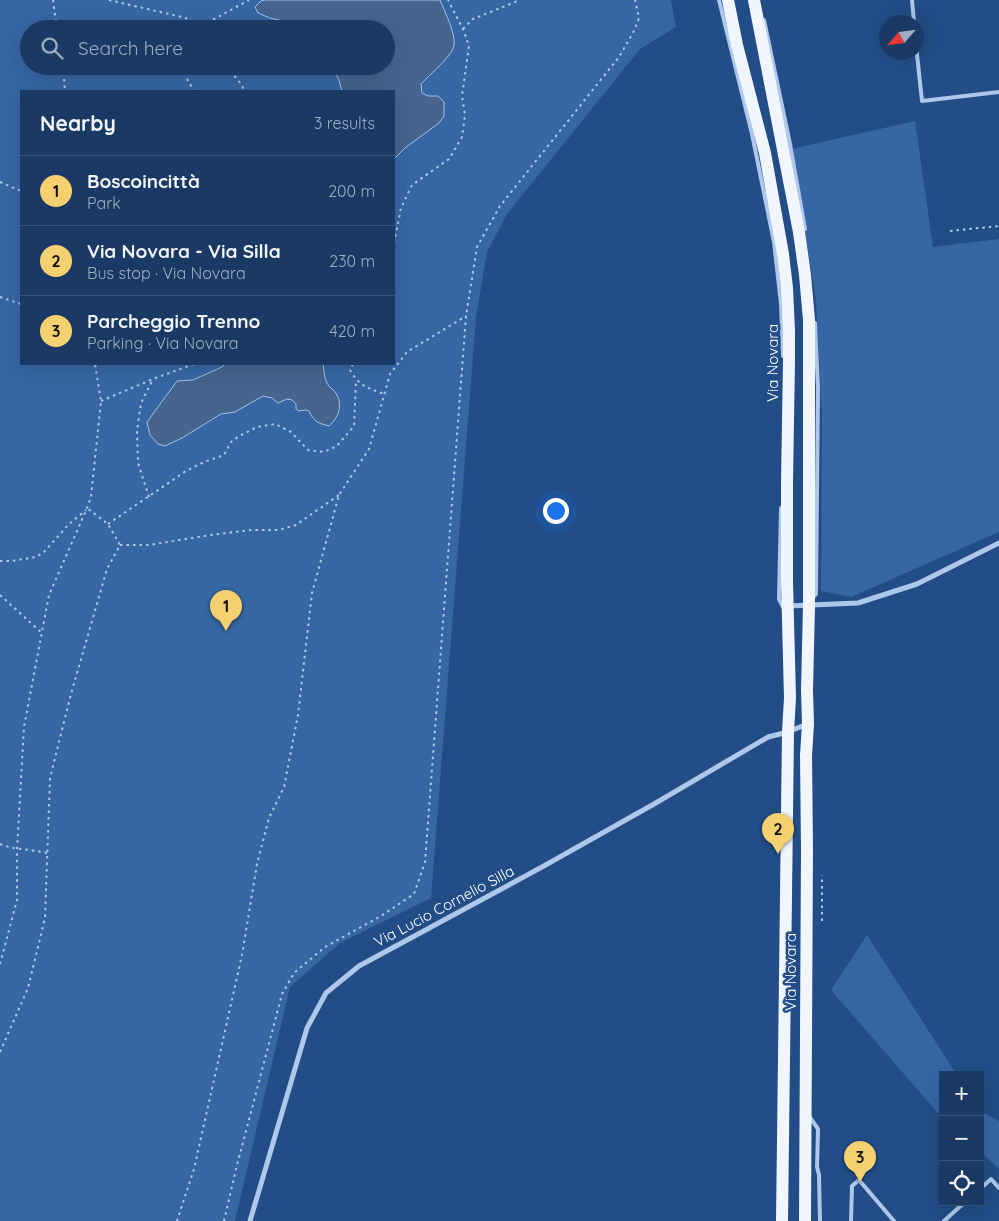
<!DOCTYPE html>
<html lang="en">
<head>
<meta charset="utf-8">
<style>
  body { margin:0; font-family:Quicksand,sans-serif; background:#27456e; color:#f1f3f6 }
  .controls { position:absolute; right:15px; bottom:15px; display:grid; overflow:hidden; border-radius:0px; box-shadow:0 5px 20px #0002 }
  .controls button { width:45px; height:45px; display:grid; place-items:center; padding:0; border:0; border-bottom:1px solid #385479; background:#1a3a65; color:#f1f3f6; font:25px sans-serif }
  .compass { position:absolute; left:879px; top:15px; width:45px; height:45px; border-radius:50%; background:#1a3a65; box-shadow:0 5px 20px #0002; rotate:242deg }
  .you { position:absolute; left:555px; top:510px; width:18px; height:18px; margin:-12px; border:4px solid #fff; border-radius:50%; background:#1a73e8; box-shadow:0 0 0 8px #1a73e833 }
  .badge { display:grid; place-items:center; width:32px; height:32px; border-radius:50%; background:#f5d070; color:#111; font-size:16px; font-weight:700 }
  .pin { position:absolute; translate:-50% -41px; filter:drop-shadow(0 1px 2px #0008) }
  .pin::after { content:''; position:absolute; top:26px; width:18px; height:15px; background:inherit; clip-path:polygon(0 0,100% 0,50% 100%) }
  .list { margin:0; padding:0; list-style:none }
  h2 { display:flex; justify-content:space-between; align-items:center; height:65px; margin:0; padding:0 20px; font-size:21px }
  h2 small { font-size:16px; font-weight:400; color:#9fadbf }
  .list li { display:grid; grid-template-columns:32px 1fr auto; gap:15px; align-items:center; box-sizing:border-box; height:70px; padding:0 20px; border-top:1px solid #385479 }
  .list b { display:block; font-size:19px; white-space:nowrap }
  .list p { margin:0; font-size:16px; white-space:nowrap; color:#9fadbf }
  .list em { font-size:16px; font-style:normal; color:#9fadbf }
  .icon { flex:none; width:28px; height:28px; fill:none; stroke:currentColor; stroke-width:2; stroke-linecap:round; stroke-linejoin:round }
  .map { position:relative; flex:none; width:999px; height:1221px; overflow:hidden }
  .search { position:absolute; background:#1a3a65; box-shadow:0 5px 20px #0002; left:20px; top:20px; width:375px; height:55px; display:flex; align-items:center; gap:12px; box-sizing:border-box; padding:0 18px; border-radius:28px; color:#9fadbf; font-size:19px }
  .panel { position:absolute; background:#1a3a65; box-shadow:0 5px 20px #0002; left:20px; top:90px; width:375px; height:275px; border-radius:0px }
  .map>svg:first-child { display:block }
</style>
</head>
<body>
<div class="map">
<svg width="999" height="1221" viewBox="0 0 999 1221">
  <rect width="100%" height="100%" fill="#224d87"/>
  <!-- green -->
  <g fill="#3667a4" fill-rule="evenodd">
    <path d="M0 0H671L676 27 640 49 507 214 487 252 476 317 431 898 340 943 290 987 235 1221H0ZM29 29H386V66H29ZM21 91H394V364H21Z"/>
    <polygon points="915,121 933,247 999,239 999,532 851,597 821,591 822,416 816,299 791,149"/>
    <polygon points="867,935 957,1075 943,1075 943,1117 937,1112 831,990"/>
    <polygon points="980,1111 999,1121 999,1169 980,1151"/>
  </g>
  <!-- water -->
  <g fill="#45648e" stroke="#a1c3eb">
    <path d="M264 0H440C444 10 456 34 454 45 452 57 430 74 421 84L422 93 428 96H438L444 102V116L439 123 405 148 394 159V91H342L339 80 331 66H386V29H297L283 21 270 18 258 13 255 7 261 1Z"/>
    <path d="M225 364H323C324 370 324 377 327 383 329 388 335 390 337 395 343 406 338 418 329 426 318 423 314 422 309 411L305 410 299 411 296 409V404L292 400 287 399 278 403 272 398 263 396 235 412 221 414 182 438 165 446 158 444 150 435 147 422 177 381 193 380 222 367Z"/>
  </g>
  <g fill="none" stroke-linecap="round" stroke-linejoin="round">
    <!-- path -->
    <g stroke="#adc8ea" stroke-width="2" stroke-dasharray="2.5 4" stroke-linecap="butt">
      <polyline points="53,0 57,29"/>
      <polyline points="109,0 186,18 195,29"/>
      <polyline points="196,29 249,0"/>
      <polyline points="463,29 473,19 520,0"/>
      <polyline points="63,66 65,91"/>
      <polyline points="185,66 186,77 194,91"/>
      <polyline points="226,66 242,85 244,91"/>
      <polyline points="0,182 21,191"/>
      <polyline points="950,231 999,226"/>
      <polyline points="394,243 401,208 412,185 449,159 462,137 465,115 462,96 469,46 463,29 448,0"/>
      <polyline points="0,297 21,304"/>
      <path d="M353 364 350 370C359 386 368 388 384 394"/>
      <polyline points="101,401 153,379 194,364"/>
      <polyline points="149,497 138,463 137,431 141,403 153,379"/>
      <polyline points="108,524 186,471 204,462 224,455 231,442 239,436 257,427 275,424 291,432 308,450 324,452 337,446 354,426 356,380"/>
      <polyline points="120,545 149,545 204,536 250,530 279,530 296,525 339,495"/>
      <polyline points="0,561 12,561 36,557 44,552 69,524 86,510"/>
      <polyline points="0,595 42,633"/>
      <path d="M0 844C14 850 31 849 47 853"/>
      <polyline points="822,921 822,875"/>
      <polyline points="0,964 17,900 17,850 24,727 49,595 87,508 91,497 101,401 95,364"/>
      <polyline points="0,1052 28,988 45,918 50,778 71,694 107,569 120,545 108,524 87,508"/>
      <polyline points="177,1221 194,1169 242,955 257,864 269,818 284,787 298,715 312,593 339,495 369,449 390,374 407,352 466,316"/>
      <polyline points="224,1221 236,1169 282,994 294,973 325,947 381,916 414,894 425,862 466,316 477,247 500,206 619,57 634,31 639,18 635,0"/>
    </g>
    <!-- service -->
    <g stroke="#adc8ea" stroke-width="4">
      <polyline points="719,0 752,134 774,242 781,304 783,356"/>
      <polyline points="912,0 914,22"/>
      <polyline points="764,20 790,144 805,229"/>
      <polyline points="916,45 922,101 999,92"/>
      <polyline points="781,508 779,599 783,607"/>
      <polyline points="813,597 816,594 818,388 815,323"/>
      <polyline points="809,1116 818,1129 817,1167 819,1175 820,1221"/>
      <polyline points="980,1189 991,1179 999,1188"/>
      <polyline points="851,1221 852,1186 859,1180 894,1221"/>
      <polyline points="944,1221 965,1202"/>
    </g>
    <!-- minor -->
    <g stroke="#adc8ea" stroke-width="5">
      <polyline points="788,606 858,603 917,584 999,543"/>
      <polyline points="250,1221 307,1028 326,993 359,966 542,867 654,804 768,737 788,732 807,724"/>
    </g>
    <!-- primary -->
    <g stroke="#f1f6fe" stroke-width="12">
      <polyline points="728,0 737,45 765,153 783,254 787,288 789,331 789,361 787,482 787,581 790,698 788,732 782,1221"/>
      <polyline points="754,0 799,232 805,275 809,320 809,605 807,690 808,724 806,755 807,849 805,1221"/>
    </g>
  </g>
  <g text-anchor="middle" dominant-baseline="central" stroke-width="5" stroke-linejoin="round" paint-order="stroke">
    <!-- street labels -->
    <g font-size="15" fill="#fff" stroke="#224d87">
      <text transform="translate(772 363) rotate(-90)">Via Novara</text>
      <text transform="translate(444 906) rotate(-28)">Via Lucio Cornelio Silla</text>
      <text transform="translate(790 972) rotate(-90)">Via Novara</text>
    </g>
  </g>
</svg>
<div class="controls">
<button>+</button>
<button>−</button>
<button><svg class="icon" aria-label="locate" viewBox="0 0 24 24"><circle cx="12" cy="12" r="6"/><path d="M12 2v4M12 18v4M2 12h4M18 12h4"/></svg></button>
</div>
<svg class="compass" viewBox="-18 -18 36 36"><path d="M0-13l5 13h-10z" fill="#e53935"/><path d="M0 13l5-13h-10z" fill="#9fadbf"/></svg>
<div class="you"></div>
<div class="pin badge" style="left:226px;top:631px">1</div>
<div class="pin badge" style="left:778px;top:854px">2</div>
<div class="pin badge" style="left:860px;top:1182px">3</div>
<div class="search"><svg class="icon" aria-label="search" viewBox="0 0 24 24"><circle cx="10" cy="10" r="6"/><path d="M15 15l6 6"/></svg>Search here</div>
<section class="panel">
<h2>Nearby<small>3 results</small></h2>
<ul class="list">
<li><span class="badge">1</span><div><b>Boscoincittà</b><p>Park</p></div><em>200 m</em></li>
<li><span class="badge">2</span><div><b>Via Novara - Via Silla</b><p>Bus stop · Via Novara</p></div><em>230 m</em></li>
<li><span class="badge">3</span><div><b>Parcheggio Trenno</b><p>Parking · Via Novara</p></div><em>420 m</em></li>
</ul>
</section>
</div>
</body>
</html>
